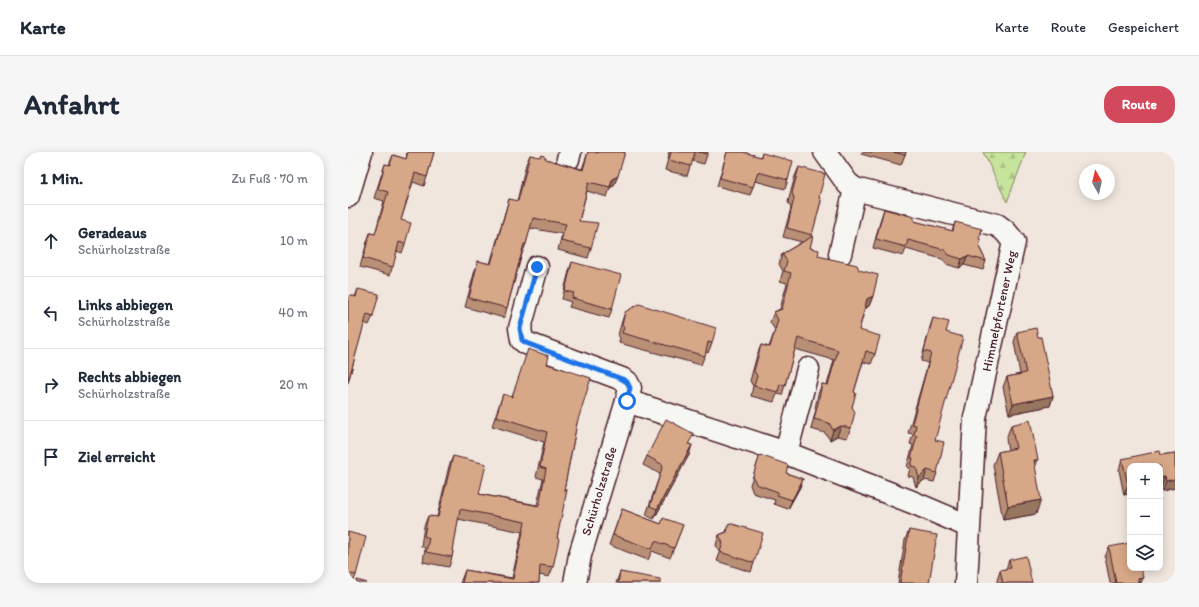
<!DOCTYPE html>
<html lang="de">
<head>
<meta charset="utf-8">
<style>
  body { margin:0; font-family:Itim,sans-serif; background:#f6f6f7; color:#1f2937 }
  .controls { position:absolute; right:12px; bottom:12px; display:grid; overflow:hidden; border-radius:8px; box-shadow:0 2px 10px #0003 }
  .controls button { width:36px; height:36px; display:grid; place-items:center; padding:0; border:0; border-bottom:1px solid #e0e1e3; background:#fff; color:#1f2937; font:20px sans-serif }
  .compass { position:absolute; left:731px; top:12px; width:36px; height:36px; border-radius:50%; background:#fff; box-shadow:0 2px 10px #0003; rotate:352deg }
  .stop { position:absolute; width:12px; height:12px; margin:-9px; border:3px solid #1a73e8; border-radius:50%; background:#fff }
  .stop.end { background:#1a73e8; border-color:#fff; box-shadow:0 1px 4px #0008 }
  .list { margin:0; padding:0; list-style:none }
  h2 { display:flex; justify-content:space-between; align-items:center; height:52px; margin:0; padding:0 16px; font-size:17px }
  h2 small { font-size:13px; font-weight:400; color:#747a83 }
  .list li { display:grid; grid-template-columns:26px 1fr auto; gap:12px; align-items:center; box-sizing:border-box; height:72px; padding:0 16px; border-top:1px solid #e0e1e3 }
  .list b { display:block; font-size:15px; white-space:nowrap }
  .list p { margin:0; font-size:13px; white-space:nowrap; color:#747a83 }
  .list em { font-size:13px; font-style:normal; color:#747a83 }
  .icon { flex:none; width:22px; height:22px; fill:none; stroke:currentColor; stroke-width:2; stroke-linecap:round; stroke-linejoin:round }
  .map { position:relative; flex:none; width:827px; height:431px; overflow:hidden; border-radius:16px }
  header { display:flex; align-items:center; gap:24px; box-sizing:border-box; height:56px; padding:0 20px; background:#fff; border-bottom:1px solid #e0e1e3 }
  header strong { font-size:19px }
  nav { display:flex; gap:22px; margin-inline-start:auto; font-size:14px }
  .intro { display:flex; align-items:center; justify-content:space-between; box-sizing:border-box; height:96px; padding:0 24px }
  h1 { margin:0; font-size:28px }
  .button { padding:10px 18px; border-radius:16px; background:#d1495b; color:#fff; font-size:14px; font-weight:700 }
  main { display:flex; gap:24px; padding:0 24px }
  aside { flex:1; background:#fff; border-radius:16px; box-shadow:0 2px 10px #0003 }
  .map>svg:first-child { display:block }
</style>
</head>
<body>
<header>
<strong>Karte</strong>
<nav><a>Karte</a><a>Route</a><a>Gespeichert</a></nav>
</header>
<div class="intro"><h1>Anfahrt</h1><a class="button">Route</a></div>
<main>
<aside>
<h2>1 Min.<small>Zu Fuß · 70 m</small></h2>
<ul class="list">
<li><svg class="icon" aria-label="ahead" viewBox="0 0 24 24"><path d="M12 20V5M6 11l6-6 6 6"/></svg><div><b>Geradeaus</b><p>Schürholzstraße</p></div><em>10 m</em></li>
<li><svg class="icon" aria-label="left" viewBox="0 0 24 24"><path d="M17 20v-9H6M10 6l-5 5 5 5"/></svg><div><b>Links abbiegen</b><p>Schürholzstraße</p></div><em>40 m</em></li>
<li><svg class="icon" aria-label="right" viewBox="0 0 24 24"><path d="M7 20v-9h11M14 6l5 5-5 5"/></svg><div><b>Rechts abbiegen</b><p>Schürholzstraße</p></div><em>20 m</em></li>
<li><svg class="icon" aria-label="arrive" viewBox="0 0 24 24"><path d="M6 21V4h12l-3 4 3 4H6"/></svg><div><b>Ziel erreicht</b></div></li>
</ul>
</aside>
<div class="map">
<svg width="827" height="431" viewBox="0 0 827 431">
  <defs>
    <pattern id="forest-firs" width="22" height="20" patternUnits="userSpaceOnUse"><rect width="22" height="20" fill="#c6e49c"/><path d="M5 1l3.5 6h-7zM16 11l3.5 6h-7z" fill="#acc387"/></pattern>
  </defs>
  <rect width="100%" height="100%" fill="#f0e6dd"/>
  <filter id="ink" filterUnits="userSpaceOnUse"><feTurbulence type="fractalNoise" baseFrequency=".025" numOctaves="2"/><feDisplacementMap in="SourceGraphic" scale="8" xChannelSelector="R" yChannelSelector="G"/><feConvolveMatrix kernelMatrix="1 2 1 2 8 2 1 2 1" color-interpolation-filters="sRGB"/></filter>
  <g filter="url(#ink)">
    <!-- forest -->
    <polygon fill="url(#forest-firs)" stroke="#888264" points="635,0 678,0 659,50"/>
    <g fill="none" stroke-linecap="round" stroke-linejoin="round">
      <!-- minor casing -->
      <g stroke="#4a1f2b" stroke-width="25">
        <g id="minor">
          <polyline points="477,0 500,32 507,37 649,73 657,79 666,90 627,266 618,431"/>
          <polyline points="220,7 222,0"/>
          <polyline points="0,44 13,0"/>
          <polyline points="492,102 507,37"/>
          <polyline points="189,115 172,176 174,188 178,191 274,227 279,230 282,236 279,249"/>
          <polyline points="438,301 460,217"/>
          <polyline points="227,431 232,403 279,249 438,301 564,350 620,374"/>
        </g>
      </g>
      <!-- minor -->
      <use href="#minor" stroke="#f6f6f2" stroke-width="22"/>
    </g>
    <!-- wall -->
    <g fill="#b99075" stroke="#4a1f2b">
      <polygon points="59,0 86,0 79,25 76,34 65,30 53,68 57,92 54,101 49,99 42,123 12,115 19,90 22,81 27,82 36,49 26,46 34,21 37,12 41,13 45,3 58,7"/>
      <polygon points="240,0 249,1 249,0 277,0 266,33 262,36 259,45 239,39 231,69 243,96 240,106 210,98 214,82 182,76 178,92 174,102 159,156 156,166 117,155 127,118 130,109 142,112 158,57 161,47 169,49 178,12 182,3 234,17"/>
      <polygon points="321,0 360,0 356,12 344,9 339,24 317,18 321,3 320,2"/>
      <polygon points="379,0 395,0 412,5 414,1 440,28 437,37 407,29 402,43 369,34"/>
      <polygon points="514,0 558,0 553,13 513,2"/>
      <polygon points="451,15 471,45 473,49 463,85 462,96 470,104 525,144 521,154 517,157 511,178 527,202 523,212 515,210 506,240 504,255 503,276 499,286 489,284 482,288 477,281 463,277 468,257 467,256 470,242 474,232 479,233 486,208 447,197 437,233 434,243 429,242 426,250 403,244 405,234 402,229 409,203 413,193 421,195 427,178 422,170 426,160 432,157 439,131 432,129 435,119 431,112 434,102 454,90 435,85 443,56 440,50 447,24"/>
      <polygon points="536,57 566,69 604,79 607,70 631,87 631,95 638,109 635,118 616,113 611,116 598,112 594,107 558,97 555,104 525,96 533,66"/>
      <polygon points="224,110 264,157 261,166 221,155 223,150 214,147 221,119"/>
      <polygon points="10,137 25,164 21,173 16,171 0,231 0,148 2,143 7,145"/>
      <polygon points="277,160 364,191 360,201 358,200 353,213 271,191 272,186 270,183 274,169"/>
      <polygon points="585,166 598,180 587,288 589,321 586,330 576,328 568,335 565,325 560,324 562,316 559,315 565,293 562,292 565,282 560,281 580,211 573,209 582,175"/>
      <polygon points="669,180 690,185 705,244 702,254 661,262 655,235 659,225 672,222 666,190"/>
      <polygon points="199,212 229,271 216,338 205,415 201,425 191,423 191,431 112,431 117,418 164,426 174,380 110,367 104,405 101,415 75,410 77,396 73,394 76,374 80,364 89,365 101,314 105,304 131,342 189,353 195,327 188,325 196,290 144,274 155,242 163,245"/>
      <polygon points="663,273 687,315 688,362 655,368 645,313 650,300 660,298 658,287"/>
      <polygon points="342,292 341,303 306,367 298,363 312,322 295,313 299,304"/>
      <polygon points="827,301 827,336 814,339 813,335 776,343 771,318 774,307 813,303"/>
      <polygon points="412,303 438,321 455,327 452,335 440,357 426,352 427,348 405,341 402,333"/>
      <polygon points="274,357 313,372 335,373 322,406 304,399 300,408 261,393"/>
      <polygon points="381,371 406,411 403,420 369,409 372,401 368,393 371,383 378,380"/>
      <polygon points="561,378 581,431 550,431 557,388"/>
      <polygon points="0,380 8,423 5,431 0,431"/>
      <polygon points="761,395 795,426 793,431 762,431 757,405"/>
      <polygon points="661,408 684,431 649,431 649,429 652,418 658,417"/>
      <polygon points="272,420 312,431 268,431"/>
    </g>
    <!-- shaded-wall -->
    <g fill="#96765f" stroke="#4a1f2b">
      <polygon points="270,24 266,33 262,36 264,27"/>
      <polygon points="620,104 616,113 611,116 614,107"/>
      <polygon points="525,144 521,154 515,157 519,147"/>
      <polygon points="705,244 702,254 661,262 665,252"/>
      <polygon points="493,274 489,284 482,288 485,278"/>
      <polygon points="344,293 341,303 306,367 309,357"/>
      <polygon points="686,308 690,308 685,321"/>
      <polygon points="579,318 576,328 568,335 571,326"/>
      <polygon points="817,324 813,335 812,335 812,325"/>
      <polygon points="455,327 452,335 440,357 444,348"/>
      <polygon points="827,327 827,336 814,339 818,329"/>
      <polygon points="780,332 782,332 782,341 776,343"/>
      <polygon points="693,348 688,362 655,368 660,354"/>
      <polygon points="795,426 793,431 788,431 790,427"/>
    </g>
    <!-- building -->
    <g fill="#d7a888" stroke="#4a1f2b">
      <polygon points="60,0 86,0 79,25 67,21 53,68 63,71 57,92 51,90 45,115 15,106 22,81 27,82 40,40 30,37 37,12 42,13 45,3 58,7"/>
      <polygon points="240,0 246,0 250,1 250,0 277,0 270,24 264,27 262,35 241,30 231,69 250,71 243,96 213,89 218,72 185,66 178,92 176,92 159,156 121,146 130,109 143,112 161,47 170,49 182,3 191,5 195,3 198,7 235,18"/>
      <polygon points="323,0 347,0 343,14 321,8"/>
      <polygon points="351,0 360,0 359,2"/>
      <polygon points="379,0 395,0 413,5 414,1 445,9 440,28 410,20 405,35 372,26"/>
      <polygon points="545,0 558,0 557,3"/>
      <polygon points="451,15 477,22 471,45 473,49 464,83 439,76 446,46 444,41"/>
      <polygon points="536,57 566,65 566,69 605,79 607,70 634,77 631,87 633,88 631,95 638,109 620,104 614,107 601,103 597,98 560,88 558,95 528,87"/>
      <polygon points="465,84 462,96 471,98 470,104 509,113 511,118 530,123 525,144 519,147 511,178 532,184 527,202 518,199 506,240 508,241 504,255 507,260 503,276 493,274 485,278 481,271 466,267 471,247 471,246 474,232 480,233 490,198 450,186 437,233 432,232 430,240 406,234 409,224 406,219 413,193 422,195 430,168 426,160 434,157 443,121 436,119 439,109 434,102"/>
      <polygon points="224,110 273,123 264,157 224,146 226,141 217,139"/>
      <polygon points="10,137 31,142 25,164 19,162 0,230 0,149 2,143 8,145"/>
      <polygon points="291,152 368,176 364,191 360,190 357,204 274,181 276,176 274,173 277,160"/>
      <polygon points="585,166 601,170 598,180 615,185 587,288 596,290 589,321 579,318 571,326 568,315 563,314 565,306 563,306 569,284 566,283 568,273 564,272 583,201 576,199"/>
      <polygon points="688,176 690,185 693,185 705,244 665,252 659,225 678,221 669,180"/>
      <polygon points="180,197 201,204 199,212 243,226 229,271 216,338 219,338 209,386 211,387 205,415 192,413 191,431 114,431 117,418 165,427 177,370 112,357 104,405 78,400 81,386 76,384 80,364 90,365 105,304 138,312 131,342 191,354 198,317 192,315 199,280 148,264 155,242 164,245"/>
      <polygon points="318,267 346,282 340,292 344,293 309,357 302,354 315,313 299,304"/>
      <polygon points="682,268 690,308 686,308 693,348 660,354 650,300 668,296 663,273"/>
      <polygon points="812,299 813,303 827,301 827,327 818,329 817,324 812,325 812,314 782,314 782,332 780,332 774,307"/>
      <polygon points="412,303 440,313 438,321 455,327 444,348 429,343 430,340 408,332 405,324"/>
      <polygon points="274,357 313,372 315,366 335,373 326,396 307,389 304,397 265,383"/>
      <polygon points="381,371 415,381 406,411 372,400 375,391 371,383 379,380"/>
      <polygon points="561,378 589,383 581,431 552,431"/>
      <polygon points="0,380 18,385 8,423 0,421"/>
      <polygon points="782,391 782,416 793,416 795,426 790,427 790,431 768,431 761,395"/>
      <polygon points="678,404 684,431 655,431 652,418 663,416 661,408"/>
      <polygon points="272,420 312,427 312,431 270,431"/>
      <polygon points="9,428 19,431 8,431"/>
    </g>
  </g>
  <g fill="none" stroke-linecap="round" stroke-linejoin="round" filter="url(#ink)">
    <!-- route -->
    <polyline stroke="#1a73e8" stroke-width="5" points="189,115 172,176 174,188 178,191 274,227 279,230 282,236 279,249"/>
  </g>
  <g text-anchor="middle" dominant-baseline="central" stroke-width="3.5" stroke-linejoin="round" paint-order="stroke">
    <!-- street labels -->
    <g font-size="13" fill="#4a1f2b" stroke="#f6f6f2">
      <text transform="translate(651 159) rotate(-78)">Himmelpfortener Weg</text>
      <text transform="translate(251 339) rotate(-73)">Schürholzstraße</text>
    </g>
  </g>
</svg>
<div class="controls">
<button>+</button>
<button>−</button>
<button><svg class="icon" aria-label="layers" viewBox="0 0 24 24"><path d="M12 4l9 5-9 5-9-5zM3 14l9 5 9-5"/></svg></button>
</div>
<svg class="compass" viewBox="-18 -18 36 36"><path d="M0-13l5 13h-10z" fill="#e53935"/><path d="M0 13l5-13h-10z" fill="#747a83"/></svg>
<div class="stop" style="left:279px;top:249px"></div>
<div class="stop end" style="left:189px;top:115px"></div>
</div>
</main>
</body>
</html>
